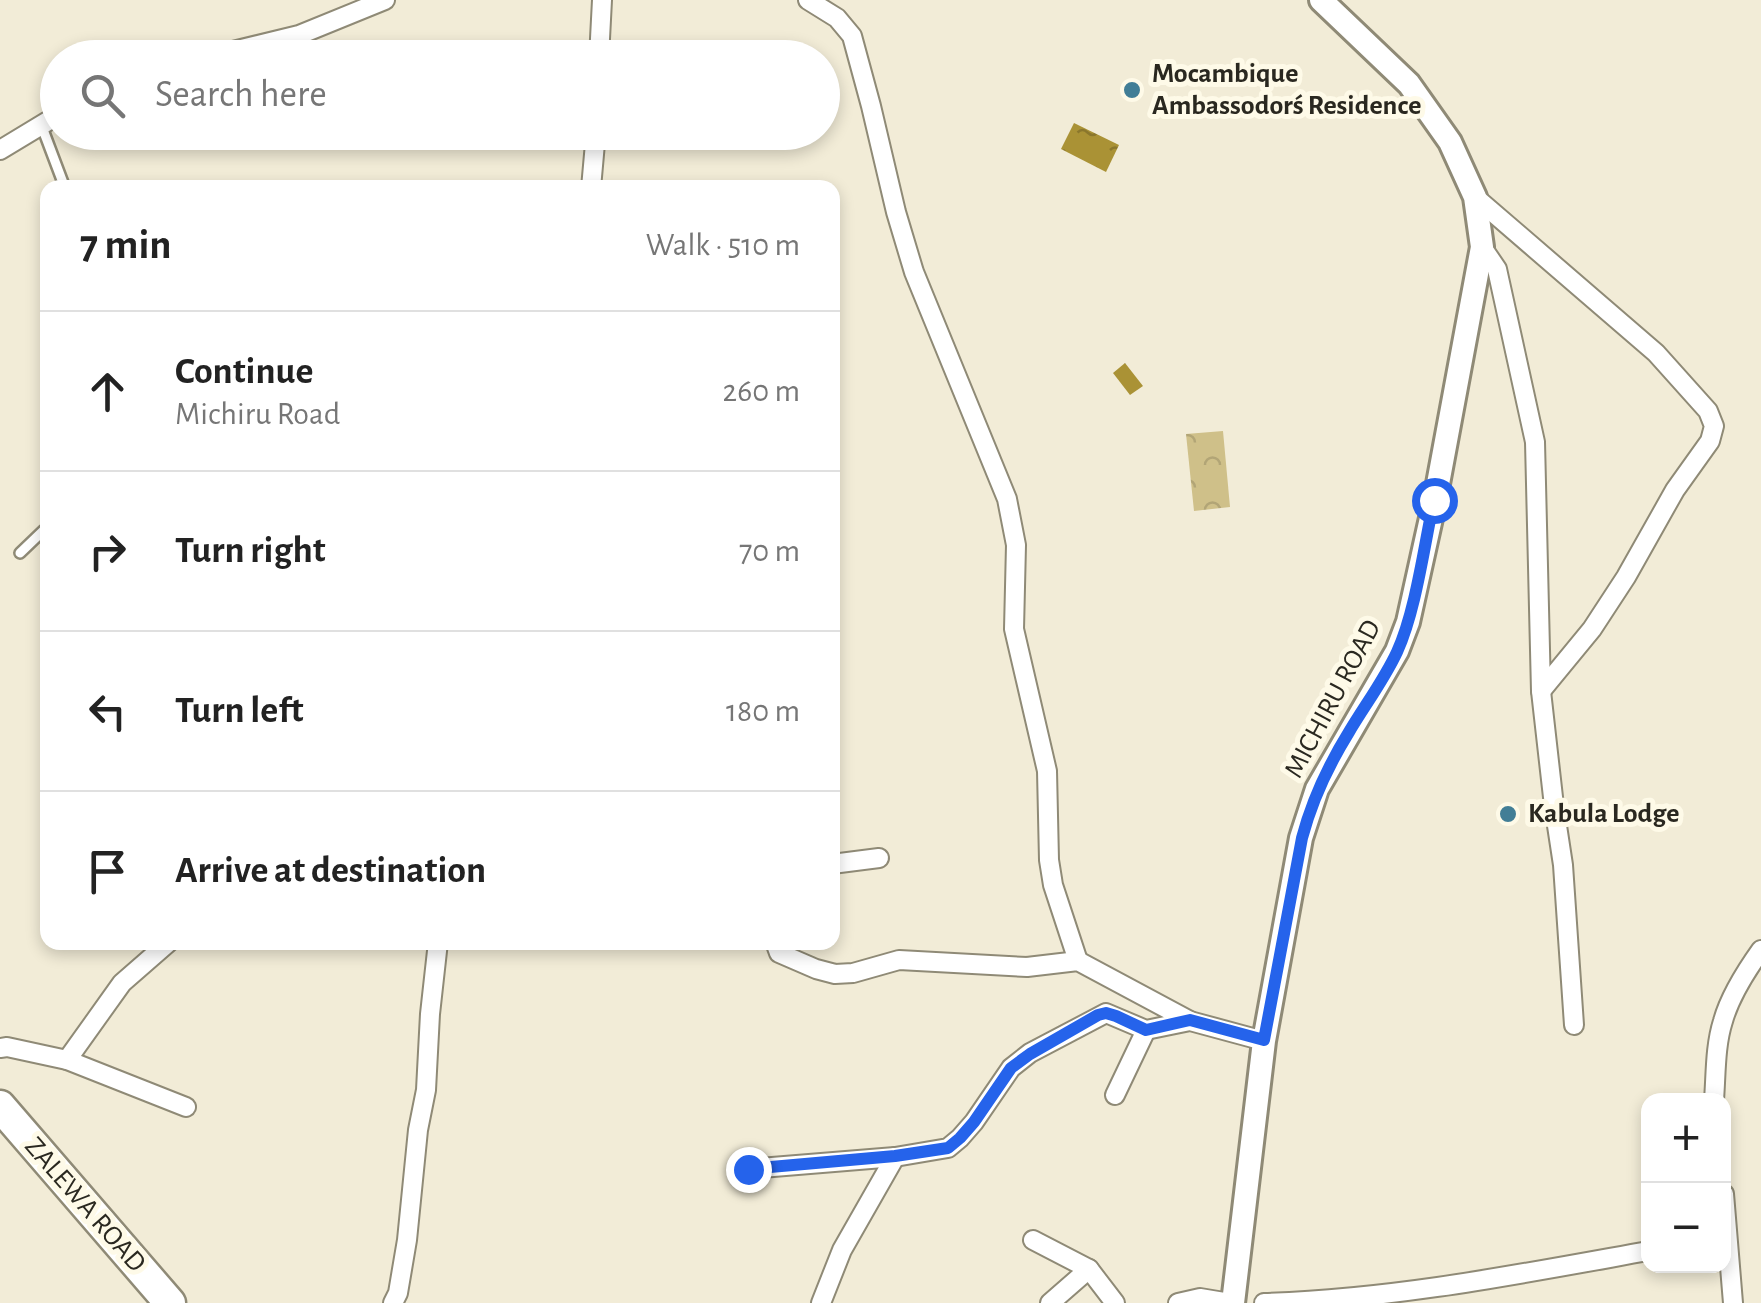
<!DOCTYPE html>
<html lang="en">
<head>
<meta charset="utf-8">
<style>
  body { margin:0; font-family:"Alegreya Sans",sans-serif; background:#f2f2f2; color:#222 }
  .controls { position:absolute; right:30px; bottom:30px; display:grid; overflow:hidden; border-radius:20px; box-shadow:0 5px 15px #0003 }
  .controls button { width:90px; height:90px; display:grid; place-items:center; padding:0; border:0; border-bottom:2px solid #e0e0e0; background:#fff; color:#222; font:50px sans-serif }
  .stop { position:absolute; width:30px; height:30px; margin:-22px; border:8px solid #2563eb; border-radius:50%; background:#fff }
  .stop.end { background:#2563eb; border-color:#fff; box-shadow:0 2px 10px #0008 }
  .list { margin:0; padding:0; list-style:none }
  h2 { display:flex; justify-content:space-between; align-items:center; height:130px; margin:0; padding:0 40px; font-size:42px }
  h2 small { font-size:32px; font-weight:400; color:#767676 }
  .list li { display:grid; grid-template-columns:65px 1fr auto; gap:30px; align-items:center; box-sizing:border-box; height:160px; padding:0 40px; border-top:2px solid #e0e0e0 }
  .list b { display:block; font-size:38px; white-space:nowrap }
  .list p { margin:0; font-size:32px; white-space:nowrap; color:#767676 }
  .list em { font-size:32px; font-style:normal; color:#767676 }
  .icon { flex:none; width:55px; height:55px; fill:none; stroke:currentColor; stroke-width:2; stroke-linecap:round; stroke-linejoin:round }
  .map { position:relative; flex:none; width:1761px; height:1303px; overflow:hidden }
  .search { position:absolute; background:#fff; box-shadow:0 5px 15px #0003; left:40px; top:40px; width:800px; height:110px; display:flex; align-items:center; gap:25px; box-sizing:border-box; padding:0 35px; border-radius:55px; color:#767676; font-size:38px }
  .panel { position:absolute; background:#fff; box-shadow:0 5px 15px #0003; left:40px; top:180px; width:800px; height:770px; border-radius:20px }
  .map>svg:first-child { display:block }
</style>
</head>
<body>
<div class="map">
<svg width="1761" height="1303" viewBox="0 0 1761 1303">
  <defs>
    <pattern id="park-crowns" width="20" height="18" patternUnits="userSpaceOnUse" patternTransform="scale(2.5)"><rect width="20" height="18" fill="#cfc089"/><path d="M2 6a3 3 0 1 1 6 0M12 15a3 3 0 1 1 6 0" fill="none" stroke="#b2a576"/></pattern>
    <pattern id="water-ripples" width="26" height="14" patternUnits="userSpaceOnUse" patternTransform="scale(2.5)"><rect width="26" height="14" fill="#aa9235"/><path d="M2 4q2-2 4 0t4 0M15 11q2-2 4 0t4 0" fill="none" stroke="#8b772c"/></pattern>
  </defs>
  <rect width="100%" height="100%" fill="#f2ecd7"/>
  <!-- park -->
  <polygon fill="url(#park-crowns)" points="1223,431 1230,507 1194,511 1186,434"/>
  <!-- water -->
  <g fill="url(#water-ripples)">
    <polygon points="1074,123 1119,145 1106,172 1061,149"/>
    <polygon points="1125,363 1143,386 1130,395 1113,373"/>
  </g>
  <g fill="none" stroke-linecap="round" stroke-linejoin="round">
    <!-- service casing -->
    <g stroke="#8f8a76" stroke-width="14">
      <g id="service">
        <polyline points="42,127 65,188"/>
        <polyline points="20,553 44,530 48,530"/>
      </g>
    </g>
    <!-- minor casing -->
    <g stroke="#8f8a76" stroke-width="22">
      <g id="minor">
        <polyline points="808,0 837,18 852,36 871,106 896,212 914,272 1007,499 1016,545 1014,629 1047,771 1049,860 1053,885 1078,961"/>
        <polyline points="204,58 299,35 385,0"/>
        <polyline points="599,58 602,0"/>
        <polyline points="0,150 58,115"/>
        <polyline points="591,188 596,132"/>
        <polyline points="1475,197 1656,353 1708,411 1714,426 1710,441 1675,490 1626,577 1592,629 1541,691"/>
        <polyline points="1482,247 1497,269 1535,442 1541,691 1554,806 1563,865 1574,1025"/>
        <polyline points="832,864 879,858"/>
        <polyline points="775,942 779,953 816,969 835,974 853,973 899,960 1027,967 1078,961 1190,1021"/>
        <polyline points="0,1048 7,1047 67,1060 186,1107"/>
        <polyline points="67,1060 122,983 169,942"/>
        <polyline points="1115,1095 1146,1030"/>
        <path d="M1714 1100C1716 1074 1715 1046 1723 1021 1730 996 1746 971 1761 950"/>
        <polyline points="748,1169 895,1157 948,1148 960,1138 974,1122 1011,1068 1030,1053 1106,1013 1146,1030 1190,1021 1264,1041"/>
        <polyline points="1724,1194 1733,1303"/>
        <polyline points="1033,1240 1089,1269 1115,1303"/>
        <polyline points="393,1303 398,1293 407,1240 418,1130 426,1090 430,1014 438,942"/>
        <polyline points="821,1303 842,1250 895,1157"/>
        <polyline points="1050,1303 1089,1269"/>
        <polyline points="1178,1303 1200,1298 1230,1303"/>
        <path d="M1264 1303C1394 1299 1520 1274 1648 1251"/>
      </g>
    </g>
    <!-- tertiary casing -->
    <g stroke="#8f8a76" stroke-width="28">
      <polyline id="tertiary" points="1233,1303 1264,1041 1301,838 1317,789 1397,651 1408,622 1435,500 1482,247 1475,197 1450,142 1409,84 1321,0"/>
    </g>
    <!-- trunk casing -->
    <g stroke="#8f8a76" stroke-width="35">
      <polyline id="trunk" points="0,1106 170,1303"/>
    </g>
    <!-- service -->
    <use href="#service" stroke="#fff" stroke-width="9"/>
    <!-- minor -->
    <use href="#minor" stroke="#fff" stroke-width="18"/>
    <!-- tertiary -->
    <use href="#tertiary" stroke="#fff" stroke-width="22"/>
    <!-- trunk -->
    <use href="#trunk" stroke="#fff" stroke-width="30"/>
  </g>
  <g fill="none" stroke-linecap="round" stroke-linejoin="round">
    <!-- route -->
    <path stroke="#2563eb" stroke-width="12" d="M748 1169 895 1156 948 1148 960 1138 974 1122 1011 1068 1030 1054 1098 1015 1106 1013 1116 1016 1146 1030 1190 1020 1264 1040 1302 838C1312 800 1328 766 1349 732 1365 705 1384 680 1397 652 1416 610 1424 546 1434 500"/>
  </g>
  <!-- markers -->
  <g fill="#427e96" stroke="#fefae8" stroke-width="4">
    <circle cx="1132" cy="90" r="10"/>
    <circle cx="1508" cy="814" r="10"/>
  </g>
  <g text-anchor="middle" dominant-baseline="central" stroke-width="10" stroke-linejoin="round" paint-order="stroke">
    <!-- poi labels -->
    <g font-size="28" font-weight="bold" fill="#2a2820" stroke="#fefae8" text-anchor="start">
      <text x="1152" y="74">Mocambique<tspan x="1152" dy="32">Ambassodorś Residence</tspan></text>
      <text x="1528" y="814">Kabula Lodge</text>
    </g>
    <!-- street labels -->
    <g font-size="28" fill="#2a2820" stroke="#fefae8">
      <text transform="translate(1333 699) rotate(-62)">MICHIRU ROAD</text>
      <text transform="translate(85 1205) rotate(49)">ZALEWA ROAD</text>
    </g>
  </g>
</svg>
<div class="controls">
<button>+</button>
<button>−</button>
</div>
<div class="stop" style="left:1434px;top:500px"></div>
<div class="stop end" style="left:748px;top:1169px"></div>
<div class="search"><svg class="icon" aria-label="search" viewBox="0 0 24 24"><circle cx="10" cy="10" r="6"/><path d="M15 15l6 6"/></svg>Search here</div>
<section class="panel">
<h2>7 min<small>Walk · 510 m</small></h2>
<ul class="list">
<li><svg class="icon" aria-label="ahead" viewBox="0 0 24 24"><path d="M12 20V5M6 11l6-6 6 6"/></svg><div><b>Continue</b><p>Michiru Road</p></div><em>260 m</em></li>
<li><svg class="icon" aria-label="right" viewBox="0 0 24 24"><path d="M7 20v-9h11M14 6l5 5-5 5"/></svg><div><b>Turn right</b></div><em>70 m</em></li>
<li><svg class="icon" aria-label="left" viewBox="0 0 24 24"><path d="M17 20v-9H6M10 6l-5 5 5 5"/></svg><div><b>Turn left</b></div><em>180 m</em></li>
<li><svg class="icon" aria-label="arrive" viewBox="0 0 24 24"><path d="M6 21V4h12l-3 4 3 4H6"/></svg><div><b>Arrive at destination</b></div></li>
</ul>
</section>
</div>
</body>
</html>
